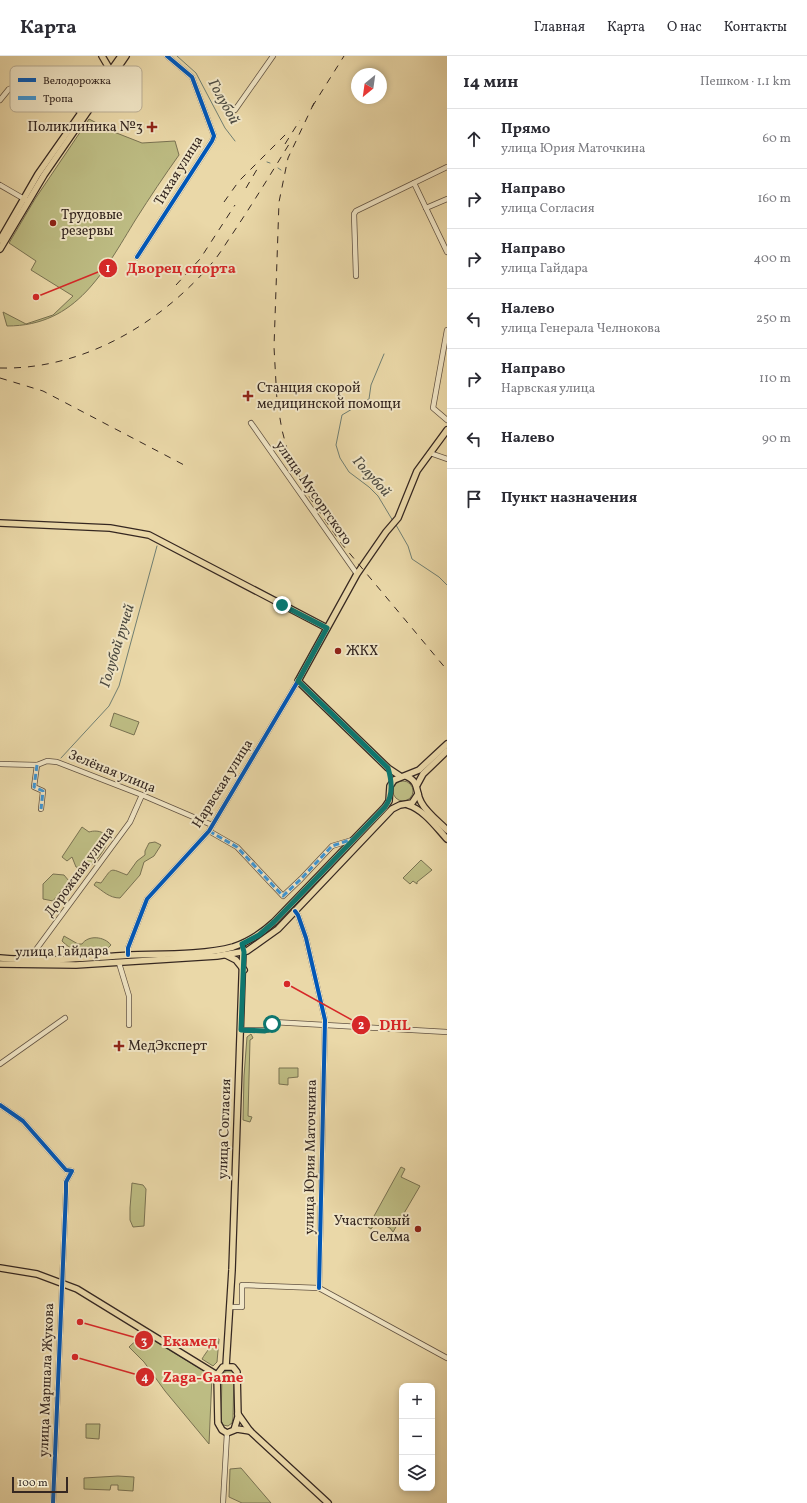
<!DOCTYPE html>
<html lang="ru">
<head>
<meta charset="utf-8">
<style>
  body { margin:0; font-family:Vollkorn,serif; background:#f7f7f7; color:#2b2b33 }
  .controls { position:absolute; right:12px; bottom:12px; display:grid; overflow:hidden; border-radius:8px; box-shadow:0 2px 6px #0003 }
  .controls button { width:36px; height:36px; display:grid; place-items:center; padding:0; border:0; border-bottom:1px solid #e1e1e2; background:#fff; color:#2b2b33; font:20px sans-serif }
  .compass { position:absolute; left:351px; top:12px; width:36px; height:36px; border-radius:50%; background:#fff; box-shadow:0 2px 6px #0003; rotate:209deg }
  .scale { position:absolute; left:12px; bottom:10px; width:56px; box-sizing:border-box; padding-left:4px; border:2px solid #352721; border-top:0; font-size:11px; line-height:14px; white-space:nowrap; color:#352721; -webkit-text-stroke:3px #f1e6c6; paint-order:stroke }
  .stop { position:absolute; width:12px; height:12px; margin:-9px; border:3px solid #0f766e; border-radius:50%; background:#fff }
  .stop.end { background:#0f766e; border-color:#fff; box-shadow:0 1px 4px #0008 }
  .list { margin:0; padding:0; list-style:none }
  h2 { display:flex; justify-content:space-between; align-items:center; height:52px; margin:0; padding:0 16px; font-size:17px }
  h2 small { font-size:13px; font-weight:400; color:#7c7c81 }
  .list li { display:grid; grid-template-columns:26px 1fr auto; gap:12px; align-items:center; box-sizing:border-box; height:60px; padding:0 16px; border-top:1px solid #e1e1e2 }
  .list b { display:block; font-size:15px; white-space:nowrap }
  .list p { margin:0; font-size:13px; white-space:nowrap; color:#7c7c81 }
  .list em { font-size:13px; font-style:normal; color:#7c7c81 }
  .icon { flex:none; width:22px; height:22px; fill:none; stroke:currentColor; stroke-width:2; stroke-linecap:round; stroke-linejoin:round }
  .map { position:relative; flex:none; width:447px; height:1447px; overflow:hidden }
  header { display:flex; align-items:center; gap:24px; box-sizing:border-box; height:56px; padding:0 20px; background:#fff; border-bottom:1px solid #e1e1e2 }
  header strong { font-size:19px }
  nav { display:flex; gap:22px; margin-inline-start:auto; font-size:14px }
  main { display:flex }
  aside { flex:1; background:#fff }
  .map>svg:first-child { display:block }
</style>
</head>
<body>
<header>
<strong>Карта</strong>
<nav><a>Главная</a><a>Карта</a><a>О нас</a><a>Контакты</a></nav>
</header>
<main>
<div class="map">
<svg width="447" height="1447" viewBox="0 0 447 1447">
  <rect width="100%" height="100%" fill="#ead8a8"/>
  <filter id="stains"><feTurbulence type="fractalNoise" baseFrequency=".005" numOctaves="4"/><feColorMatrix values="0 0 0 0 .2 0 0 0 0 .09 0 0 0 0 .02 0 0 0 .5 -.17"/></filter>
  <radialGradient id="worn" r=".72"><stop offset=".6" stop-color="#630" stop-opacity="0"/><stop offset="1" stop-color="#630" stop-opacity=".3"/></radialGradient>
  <!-- green -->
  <g fill="#bdbc83" stroke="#797252">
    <path d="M89 63 114 76 142 87 175 85 179 99C164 120 150 141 136 163 104 215 77 270 7 270L3 256 26 268 53 259 73 240 31 214 36 205 9 187 35 143Z"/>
    <polygon points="114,657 139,666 134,679 110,670"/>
    <circle cx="403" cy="735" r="10"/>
    <path d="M82 771 89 776C98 773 111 777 106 789 103 797 93 809 86 813L76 811 72 801 67 805 62 801Z"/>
    <path d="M155 786 161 789 154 800 144 806 140 819 120 842C109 842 103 835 94 829L96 826 101 827C113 811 109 812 127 819L137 805 145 799V795L149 787Z"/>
    <polygon points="421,804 432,814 417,826 417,828 413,825 410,828 403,822"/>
    <polygon points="53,818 64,819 69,825 53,845 43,843 43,828"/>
    <path d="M64 880 78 888H82C88 879 104 880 111 889L108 892C88 892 80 903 62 885Z"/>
    <polygon points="251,978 253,982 250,984 248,1060 252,1061 250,1066 243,1064 244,1020 247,981"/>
    <polygon points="279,1012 298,1012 298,1021 288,1022 288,1029 279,1028"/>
    <polygon points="401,1111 405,1113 401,1121 420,1130 393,1176 390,1172 376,1166 371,1173 368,1171"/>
    <polygon points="132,1127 143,1129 146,1133 144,1170 133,1171 130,1164 130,1152"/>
    <polygon points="143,1278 212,1320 209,1388 165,1335 144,1306 129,1291"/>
    <path d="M214 1283H219L217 1306 213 1310 202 1303C206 1296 212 1290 214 1283Z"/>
    <polygon points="226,1315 232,1315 234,1317 233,1362 232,1367 228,1370 223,1369 221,1364 222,1320"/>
    <polygon points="86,1368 100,1368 99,1383 86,1382"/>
    <polygon points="241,1412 271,1447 242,1447 229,1441 230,1413"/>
    <polygon points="118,1420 134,1421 133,1435 118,1434 118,1429 111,1429 110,1434 84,1433 84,1422"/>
  </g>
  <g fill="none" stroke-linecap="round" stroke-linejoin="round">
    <!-- stream -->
    <g stroke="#707f73" stroke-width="1">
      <polyline points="177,0 196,17 225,72 235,85"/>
      <polyline points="267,106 270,107"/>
      <polyline points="278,112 281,114"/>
      <polyline points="384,298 371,329 369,343 342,359 336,389 340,402 349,416 369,431 378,440 393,465"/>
      <polyline points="396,469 408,490 412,503 439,521 447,529"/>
      <polyline points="61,702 109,650 119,630 157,490"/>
    </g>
    <!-- minor casing -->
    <g stroke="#625343" stroke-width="6">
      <g id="minor">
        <polyline points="0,44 9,33 28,27 81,56"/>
        <polyline points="235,54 273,0"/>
        <polyline points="414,127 447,196"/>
        <polyline points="0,129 26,144"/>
        <polyline points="426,152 447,143"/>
        <polyline points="137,201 212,85 214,80 192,21 167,0"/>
        <polyline points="356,220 354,158 356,155 447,111"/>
        <polyline points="447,274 433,352 447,364"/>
        <polyline points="251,367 357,518"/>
        <polyline points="430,397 447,403"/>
        <polyline points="0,708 37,709 47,705 57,706 142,739 212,769"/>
        <polyline points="37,709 34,731 43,735 41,753"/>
        <polyline points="209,775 237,791 283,840 301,823 332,790 352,784"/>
        <polyline points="295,855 298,859 306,882 325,964 319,1232"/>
        <polyline points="128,899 128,892 147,843 209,775 298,625"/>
        <polyline points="32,904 35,895 130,766 142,739"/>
        <polyline points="119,907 129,940 129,969"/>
        <polyline points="241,974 268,974 273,966 447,976"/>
        <polyline points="0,1008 65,962"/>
        <polyline points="0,1049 23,1065 66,1114 72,1115 66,1126 66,1136 53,1447"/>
        <polyline points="319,1232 447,1302"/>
        <polyline points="230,1251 242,1251 242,1229 319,1232"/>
        <polyline points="223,1447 227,1377"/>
      </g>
    </g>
    <!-- major casing -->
    <g stroke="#352721" stroke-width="8">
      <g id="major">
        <polyline points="102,0 112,17"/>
        <polyline points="0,184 38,118 121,0"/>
        <polyline points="0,193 44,119 126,0"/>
        <polyline points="0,467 110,472 149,479 327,572"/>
        <polyline points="400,720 388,712 298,625 357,518 386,476 398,462 417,415 447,374"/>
        <path d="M406 720C420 726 415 735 421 746 426 756 439 766 447 774"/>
        <polyline points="417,729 423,718 447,695"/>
        <path d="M408 749C424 754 436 771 447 783"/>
        <polyline points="226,899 236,904 244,914"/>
        <path d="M0 902C44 906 87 902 130 899 160 898 205 899 233 891 248 886 262 877 274 866L385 751 389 745 390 730 394 724 419 714 447 688"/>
        <polyline points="0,908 76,909 217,900 247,895 278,873 392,753 400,749 412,747 418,738"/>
        <polyline points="0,1212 37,1218 77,1233 217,1319"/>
        <polyline points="226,1310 232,1214 243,893"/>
        <polyline points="238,1358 250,1375 328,1447"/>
        <polyline points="234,1374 238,1361 237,1316 233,1311 223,1311 217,1319 218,1367 222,1374 227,1377 237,1373 250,1375"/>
      </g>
    </g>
    <!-- minor -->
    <use href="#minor" stroke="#f1e6c6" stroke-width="4.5"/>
    <!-- major -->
    <use href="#major" stroke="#ead8a8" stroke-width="5.5"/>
    <!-- rail -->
    <g stroke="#352721" stroke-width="1" stroke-dasharray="7 7" stroke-linecap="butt">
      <polyline points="314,47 288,102 279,146 274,291 277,345 282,374 288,397 310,442 341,487 447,614"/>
      <polyline points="312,51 344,0"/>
      <polyline points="285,88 300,64"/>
      <polyline points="246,132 259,110"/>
      <polyline points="224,146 239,125 287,77"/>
      <polyline points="176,229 200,203 235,149"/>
      <path d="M0 312C82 314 160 268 212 207 220 198 226 187 233 177 253 147 272 116 291 85"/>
      <polyline points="0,322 43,335 186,410"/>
    </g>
    <!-- quiet -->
    <g stroke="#3e96d5" stroke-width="3" stroke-dasharray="6 3" stroke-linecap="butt">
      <polyline points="37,709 34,731 43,735 41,753"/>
      <polyline points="209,775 237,791 283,840 301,823 332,790 356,782"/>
    </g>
    <!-- cycleway casing -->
    <g stroke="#f1e6c6" stroke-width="6">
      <g id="cycleway">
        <polyline points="137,201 212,85 214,80 192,21 167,0"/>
        <polyline points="295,855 298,859 306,882 325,964 319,1232"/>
        <polyline points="128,899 128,892 147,843 209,775 298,625"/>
        <polyline points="0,1049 23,1065 66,1114 72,1115 66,1126 66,1136 53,1447"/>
      </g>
    </g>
    <!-- cycleway -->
    <use href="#cycleway" stroke="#0057b8" stroke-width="4"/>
  </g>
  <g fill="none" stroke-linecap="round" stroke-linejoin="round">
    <!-- route -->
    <path stroke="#0f766e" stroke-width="5" d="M272 968 268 974 265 975 241 974 244 896 242 888 259 879 274 866 385 751C393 740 392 725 388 712L298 625 327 572 282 549"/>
  </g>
  <!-- markers -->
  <g fill="#8f2418" stroke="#f1e6c6" stroke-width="1.5">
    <path d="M150 65h4v4h4v4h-4v4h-4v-4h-4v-4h4z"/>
    <circle cx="53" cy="167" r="4"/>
    <path d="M246 334h4v4h4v4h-4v4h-4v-4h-4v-4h4z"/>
    <circle cx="338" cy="595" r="4"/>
    <path d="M117 984h4v4h4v4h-4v4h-4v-4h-4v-4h4z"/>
    <circle cx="418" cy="1173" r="4"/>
  </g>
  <g text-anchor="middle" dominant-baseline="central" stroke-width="4" stroke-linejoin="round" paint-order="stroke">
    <!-- poi labels -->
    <g font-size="14" fill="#352721" stroke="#f1e6c6" text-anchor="start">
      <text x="143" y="71" text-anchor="end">Поликлиника №3</text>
      <text x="61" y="159">Трудовые<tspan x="61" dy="16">резервы</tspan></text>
      <text x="257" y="332">Станция скорой<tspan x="257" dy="16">медицинской помощи</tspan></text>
      <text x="346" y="595">ЖКХ</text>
      <text x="128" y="990">МедЭксперт</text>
      <text x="410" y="1165" text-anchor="end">Участковый<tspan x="410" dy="16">Селма</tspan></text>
    </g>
    <!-- street labels -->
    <g font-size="14" fill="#352721" stroke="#f1e6c6">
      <text transform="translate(179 115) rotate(-58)">Тихая улица</text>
      <text transform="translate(313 437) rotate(55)">улица Мусоргского</text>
      <text transform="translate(112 716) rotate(22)">Зелёная улица</text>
      <text transform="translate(223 728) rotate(-58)">Нарвская улица</text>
      <text transform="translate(80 816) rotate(-54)">Дорожная улица</text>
      <text transform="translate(62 896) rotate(-1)">улица Гайдара</text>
      <text transform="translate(225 1073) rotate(-88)">улица Согласия</text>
      <text transform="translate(311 1101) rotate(-89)">улица Юрия Маточкина</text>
      <text transform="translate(47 1324) rotate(-88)">улица Маршала Жукова</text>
    </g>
    <!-- water labels -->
    <g font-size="15" font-style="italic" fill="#4e4c43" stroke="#f1e6c6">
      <text transform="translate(223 46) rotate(61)">Голубой</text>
      <text transform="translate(371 421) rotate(48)">Голубой</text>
      <text transform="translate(118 590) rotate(-73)">Голубой ручей</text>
    </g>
  </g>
  <!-- legend -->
  <rect x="10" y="10" width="132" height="46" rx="6" fill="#f1e6c6" stroke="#b9ad94" stroke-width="1"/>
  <rect x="18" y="22" width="18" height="4" fill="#0057b8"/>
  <rect x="18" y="40" width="18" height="4" fill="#3e96d5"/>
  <g font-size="11" fill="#352721">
    <text x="43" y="28">Велодорожка</text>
    <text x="43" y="46">Тропа</text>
  </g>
  <!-- callouts -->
  <path fill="none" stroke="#d62828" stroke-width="1.5" d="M36 241L108 212M287 928L361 969M80 1266L144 1284M75 1301L145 1321"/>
  <g fill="#d62828" stroke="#f1e6c6" stroke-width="1.5">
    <circle cx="36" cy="241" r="4"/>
    <circle cx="287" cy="928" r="4"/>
    <circle cx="80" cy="1266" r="4"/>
    <circle cx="75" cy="1301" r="4"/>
    <circle cx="108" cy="212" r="10"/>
    <circle cx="361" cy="969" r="10"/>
    <circle cx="144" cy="1284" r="10"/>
    <circle cx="145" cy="1321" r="10"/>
  </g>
  <g font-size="12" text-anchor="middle" font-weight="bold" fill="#fff">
    <text x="108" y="216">1</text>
    <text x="361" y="973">2</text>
    <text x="144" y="1289">3</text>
    <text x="145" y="1325">4</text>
  </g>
  <g font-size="15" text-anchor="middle" font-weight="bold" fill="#d62828" stroke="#f1e6c6" stroke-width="4" stroke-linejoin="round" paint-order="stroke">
    <text x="181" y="217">Дворец спорта</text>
    <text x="395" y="974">DHL</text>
    <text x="190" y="1290">Екамед</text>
    <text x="203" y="1326">Zaga-Game</text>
  </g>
  <rect width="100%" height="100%" filter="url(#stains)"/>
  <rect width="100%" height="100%" fill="url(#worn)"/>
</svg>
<div class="controls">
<button>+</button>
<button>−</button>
<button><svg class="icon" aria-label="layers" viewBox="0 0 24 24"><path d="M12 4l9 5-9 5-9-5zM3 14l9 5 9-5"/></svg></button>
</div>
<svg class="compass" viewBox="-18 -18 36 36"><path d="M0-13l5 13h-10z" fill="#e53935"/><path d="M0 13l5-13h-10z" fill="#7c7c81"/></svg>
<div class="scale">100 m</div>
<div class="stop" style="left:272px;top:968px"></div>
<div class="stop end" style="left:282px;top:549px"></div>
</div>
<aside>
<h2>14 мин<small>Пешком · 1.1 km</small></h2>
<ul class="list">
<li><svg class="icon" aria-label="ahead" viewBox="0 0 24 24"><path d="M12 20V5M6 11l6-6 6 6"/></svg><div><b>Прямо</b><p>улица Юрия Маточкина</p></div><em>60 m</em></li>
<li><svg class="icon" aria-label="right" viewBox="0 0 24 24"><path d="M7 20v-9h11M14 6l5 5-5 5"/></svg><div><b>Направо</b><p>улица Согласия</p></div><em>160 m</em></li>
<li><svg class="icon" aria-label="right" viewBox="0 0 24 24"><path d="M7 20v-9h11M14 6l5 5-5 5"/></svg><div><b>Направо</b><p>улица Гайдара</p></div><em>400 m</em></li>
<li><svg class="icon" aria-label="left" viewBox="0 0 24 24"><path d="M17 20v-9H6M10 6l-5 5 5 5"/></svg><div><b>Налево</b><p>улица Генерала Челнокова</p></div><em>250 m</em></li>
<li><svg class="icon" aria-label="right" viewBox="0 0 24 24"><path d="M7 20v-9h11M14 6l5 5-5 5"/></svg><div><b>Направо</b><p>Нарвская улица</p></div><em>110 m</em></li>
<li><svg class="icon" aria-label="left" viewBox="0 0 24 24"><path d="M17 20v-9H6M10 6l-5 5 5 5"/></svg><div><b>Налево</b></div><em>90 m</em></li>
<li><svg class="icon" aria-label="arrive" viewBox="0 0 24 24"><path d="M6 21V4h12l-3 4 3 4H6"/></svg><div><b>Пункт назначения</b></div></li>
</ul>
</aside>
</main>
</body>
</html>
